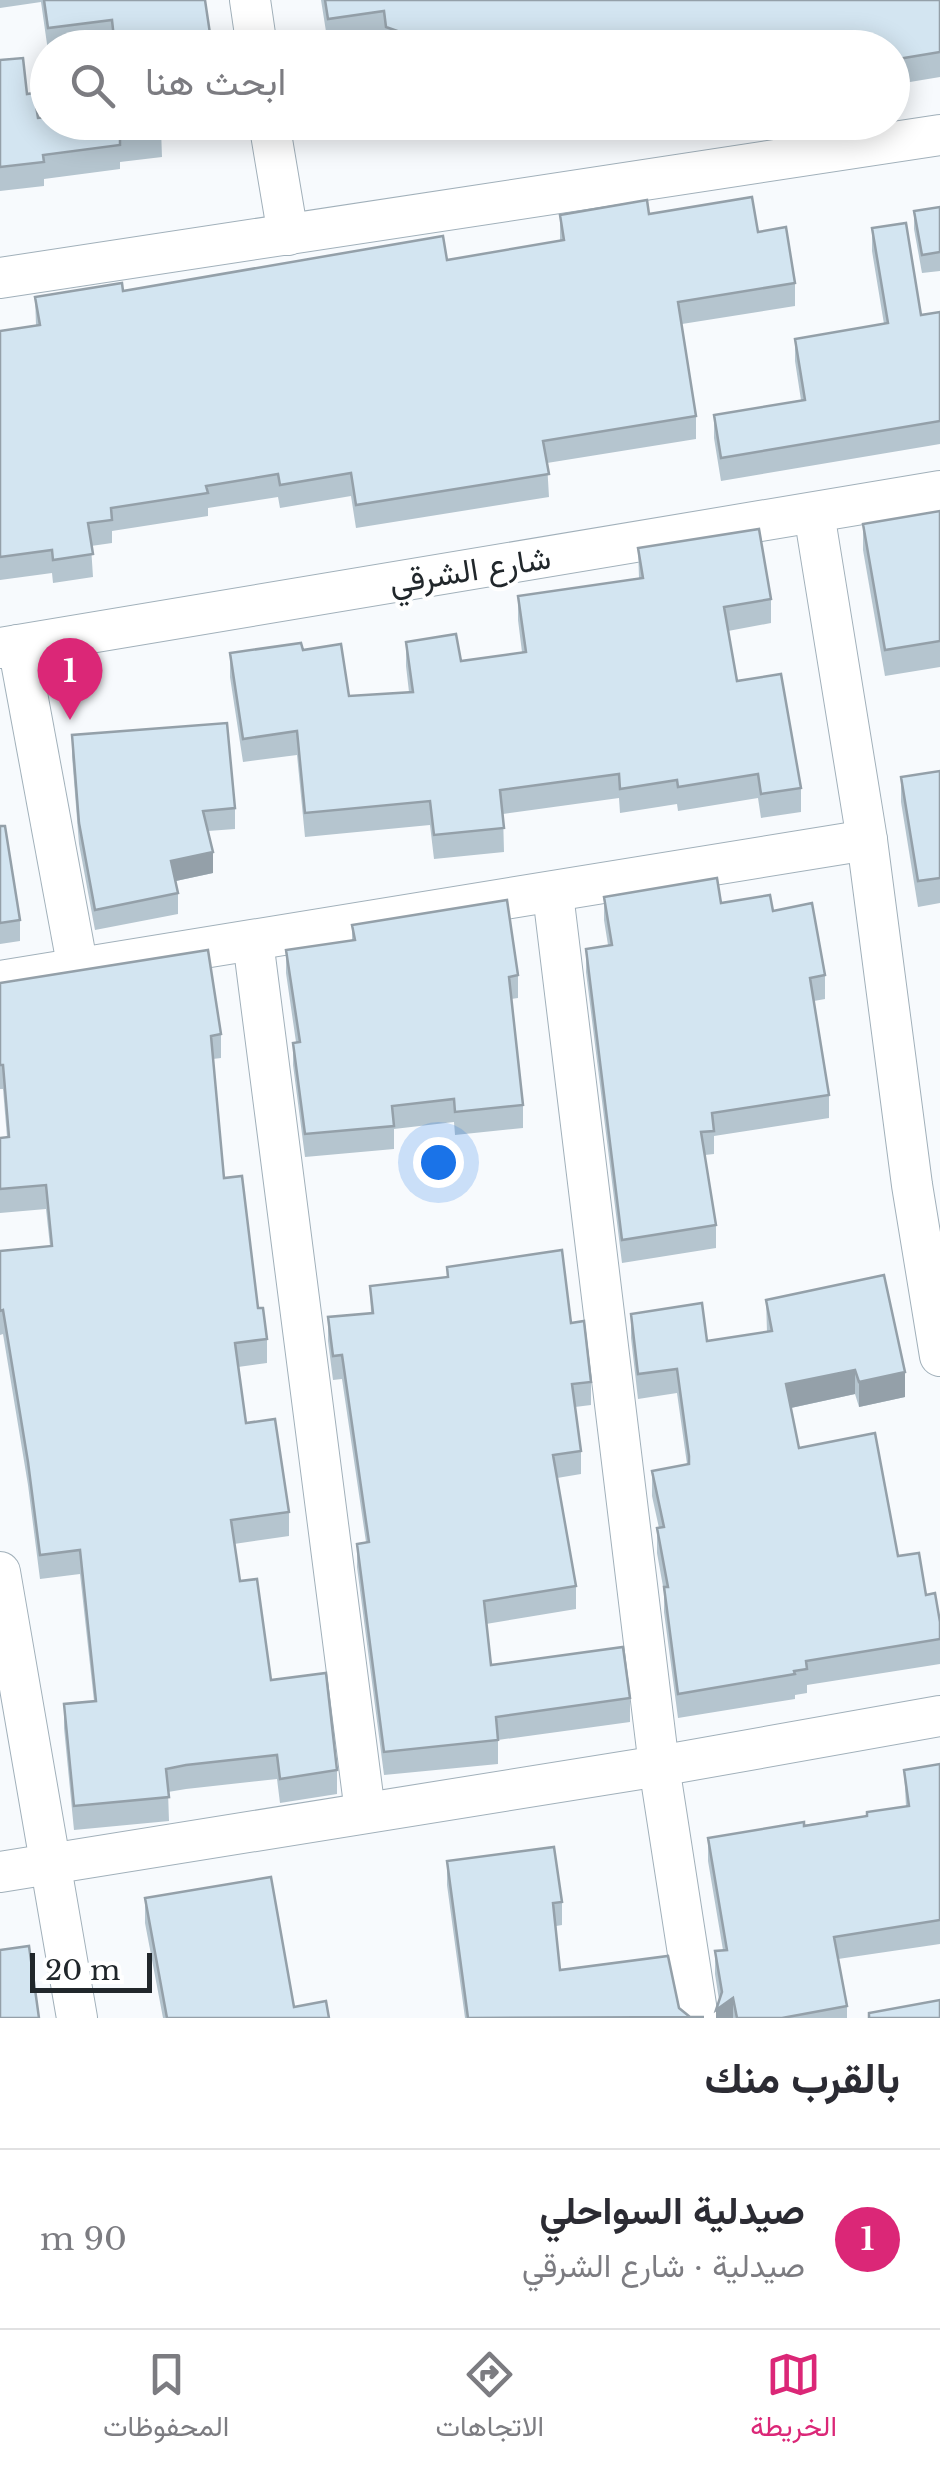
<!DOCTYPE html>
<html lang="ar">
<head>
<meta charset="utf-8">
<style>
  body { margin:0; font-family:"Libre Baskerville",Vazirmatn,serif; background:#f7f7f7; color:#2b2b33; direction:rtl }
  .scale { position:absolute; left:30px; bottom:25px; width:122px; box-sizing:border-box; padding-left:10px; border:5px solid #21272b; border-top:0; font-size:28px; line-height:35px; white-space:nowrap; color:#21272b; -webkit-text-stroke:8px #fff; paint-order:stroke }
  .you { position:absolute; left:438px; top:1162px; width:35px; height:35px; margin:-25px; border:8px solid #fff; border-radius:50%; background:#1a73e8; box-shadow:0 0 0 15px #1a73e833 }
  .badge { display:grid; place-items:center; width:65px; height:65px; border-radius:50%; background:#db2777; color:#fff; font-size:32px; font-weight:700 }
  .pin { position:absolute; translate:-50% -82px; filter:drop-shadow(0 2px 5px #0008) }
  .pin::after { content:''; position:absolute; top:52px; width:35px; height:30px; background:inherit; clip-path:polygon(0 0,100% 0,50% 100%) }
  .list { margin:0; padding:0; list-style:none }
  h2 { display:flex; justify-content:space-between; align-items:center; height:130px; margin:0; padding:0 40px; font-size:42px }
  h2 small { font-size:32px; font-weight:400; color:#7c7c81 }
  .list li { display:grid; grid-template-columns:65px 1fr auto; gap:30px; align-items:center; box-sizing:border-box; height:180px; padding:0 40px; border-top:2px solid #e1e1e2 }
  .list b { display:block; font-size:38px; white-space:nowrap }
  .list p { margin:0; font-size:32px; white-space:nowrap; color:#7c7c81 }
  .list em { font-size:32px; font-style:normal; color:#7c7c81 }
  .icon { flex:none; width:55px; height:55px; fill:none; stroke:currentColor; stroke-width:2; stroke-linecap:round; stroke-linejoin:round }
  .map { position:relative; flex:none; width:940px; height:2018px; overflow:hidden; direction:ltr }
  .search { position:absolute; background:#fff; box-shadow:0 5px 25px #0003; left:30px; right:30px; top:30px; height:110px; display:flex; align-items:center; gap:25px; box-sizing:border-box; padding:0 35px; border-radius:55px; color:#7c7c81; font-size:38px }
  .sheet { height:310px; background:#fff }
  nav { display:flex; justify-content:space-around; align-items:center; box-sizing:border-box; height:140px; border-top:2px solid #e1e1e2; background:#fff; font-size:28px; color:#7c7c81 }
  nav a { display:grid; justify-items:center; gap:5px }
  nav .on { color:#db2777 }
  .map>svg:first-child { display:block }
</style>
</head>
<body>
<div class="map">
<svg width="940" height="2018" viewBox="0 0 940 2018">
  <rect width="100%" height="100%" fill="#f7fafd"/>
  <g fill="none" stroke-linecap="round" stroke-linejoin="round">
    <!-- minor casing -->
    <g stroke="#a1b0ba" stroke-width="42">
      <g id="minor">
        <polyline points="250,0 257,48"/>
        <polyline points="269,122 288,235"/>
        <polyline points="0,278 940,135"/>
        <polyline points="814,513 867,840 912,1185 940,1356"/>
        <polyline points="18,645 78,969"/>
        <polyline points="0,648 940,491"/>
        <polyline points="553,894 659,1766 698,2018"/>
        <polyline points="253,941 365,1812"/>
        <polyline points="0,981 867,840"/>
        <polyline points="0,1572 77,2018"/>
        <polyline points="0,1872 659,1766 940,1716"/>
      </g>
    </g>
    <!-- minor -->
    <use href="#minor" stroke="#fff" stroke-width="40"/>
  </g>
  <!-- wall -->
  <g fill="#b5c5cf">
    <polygon points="0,0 205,0 212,47 240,48 112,48 112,44 81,48 48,48 48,51 41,2 0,8"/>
    <polygon points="321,0 940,0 940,77 892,85 892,48 385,48 384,36 328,44"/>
    <polygon points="0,60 27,94 38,118 48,122 189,122 189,128 161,129 162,157 120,162 120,169 44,179 44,186 0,191"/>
    <polygon points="516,122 549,122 516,127"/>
    <polygon points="940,207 940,271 922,273 914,229 914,211"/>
    <polygon points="649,214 758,232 795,283 795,306 682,324 696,416 696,439 547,463 549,497 356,528 351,496 280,508 278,497 208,508 208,516 112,531 112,543 91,546 93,577 53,583 52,573 0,580 0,331 36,325 35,297 123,291 447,260 560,241 560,215"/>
    <polygon points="872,228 921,315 940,312 940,444 721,481 714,438 714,415 801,400 795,361 795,339 884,324 872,251"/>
    <polygon points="940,511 940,667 885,676 863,550 863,524"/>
    <polygon points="638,548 771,599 771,623 728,631 737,681 801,788 801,812 761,818 758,798 678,811 677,804 620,813 619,798 503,814 504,852 434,859 430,825 305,837 297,755 243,762 230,677 230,653 303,650 349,696 409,692 406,666 406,642 461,661 522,652 518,620 518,596 639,578"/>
    <polygon points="72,735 235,808 235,829 208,831 213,873 176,881 178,893 178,914 95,930 79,844 72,756"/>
    <polygon points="940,771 940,903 918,907 901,802 901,777"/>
    <polygon points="0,826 20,920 20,941 0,944"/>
    <polygon points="604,897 721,903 773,911 825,975 825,999 814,1001 829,1095 829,1118 714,1136 714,1154 705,1155 716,1225 716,1248 622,1263 586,972 586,949 608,945 604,920"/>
    <polygon points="352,925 518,975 518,998 511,999 523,1105 523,1128 455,1135 454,1122 394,1129 394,1149 305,1157 293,1065 293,1043 296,1042 286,973 286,950 352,941"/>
    <polygon points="0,983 221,1034 221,1058 213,1059 224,1178 267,1339 267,1363 238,1367 246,1423 289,1512 289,1536 234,1544 240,1581 271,1680 337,1770 337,1794 280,1803 277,1779 186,1789 168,1792 169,1821 74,1830 64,1728 64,1704 94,1701 80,1574 40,1579 28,1485 3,1334 0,1335 0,1251 50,1246 46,1209 0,1213 0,1138 7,1137 3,1089 0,1089"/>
    <polygon points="447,1267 571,1323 591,1382 591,1405 575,1407 581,1451 581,1474 557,1478 576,1586 576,1609 486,1624 491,1665 630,1698 630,1722 498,1740 498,1764 384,1775 357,1567 357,1544 366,1542 342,1379 333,1380 328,1341 328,1317 371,1313 370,1286 447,1277"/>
    <polygon points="766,1300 905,1397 859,1407 855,1394 791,1408 799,1448 898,1556 926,1595 940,1622 940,1664 807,1685 807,1693 795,1695 795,1699 678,1718 664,1612 664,1592 657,1553 657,1528 659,1528 652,1496 652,1471 687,1464 677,1393 638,1399 631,1338 631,1314 707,1341 767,1332"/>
    <polygon points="940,1764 940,1944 838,1959 847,2006 847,2018 716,2018 719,2000 715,1974 715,1951 723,1950 708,1861 708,1838 867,1816 906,1806 904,1770"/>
    <polygon points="447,1861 562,1902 562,1925 556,1926 560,1970 679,2008 690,2017 704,2018 465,2018 447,1885"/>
    <polygon points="145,1898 294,2007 329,2018 163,2018 145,1923"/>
  </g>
  <!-- shaded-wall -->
  <g fill="#94a0a9">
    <polygon points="213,852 213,873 171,882 171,861"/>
    <polygon points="855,1370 855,1394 786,1409 786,1384"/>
    <polygon points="905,1372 905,1397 859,1407 859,1382"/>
    <polygon points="733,1998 733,2018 716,2018 716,2010"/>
  </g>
  <!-- building -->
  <g fill="#d3e5f1" stroke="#94a0a9" stroke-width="2.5">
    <polygon points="44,0 205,0 212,47 240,44 240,48 115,48 112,20 48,28"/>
    <polygon points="325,0 940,0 940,52 892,60 892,48 767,48 766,37 684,48 496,48 496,45 479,48 419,48 417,38 386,27 384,11 328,19"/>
    <polygon points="23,58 27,94 34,93 38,118 48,117 48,122 160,122 162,133 120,138 120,145 43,155 44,162 0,167 0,60"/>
    <polygon points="752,197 758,232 786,227 795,283 678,302 696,416 543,441 549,474 356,505 351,473 280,485 278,474 206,486 208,493 111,508 112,520 88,523 93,554 53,560 52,550 0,557 0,331 40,325 35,297 122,283 123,291 443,236 447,260 564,240 560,215 647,200 649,214"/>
    <polygon points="940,207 940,252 922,255 914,211"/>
    <polygon points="906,223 921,315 940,312 940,421 721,458 714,415 805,400 795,339 888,323 872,228"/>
    <polygon points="940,511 940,641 885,650 863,524"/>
    <polygon points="759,529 771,599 724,607 737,681 781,674 801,788 761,794 758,774 678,787 677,780 620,789 619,774 500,790 504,828 434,835 430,801 305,813 297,731 243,739 230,653 301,643 303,650 341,644 349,696 413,692 406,642 456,634 461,661 526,652 518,596 643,578 638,548"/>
    <polygon points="227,723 235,808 203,811 213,852 171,861 178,893 95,910 79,823 72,735"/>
    <polygon points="940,771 940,878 918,881 901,777"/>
    <polygon points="0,826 5,826 20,920 0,923"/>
    <polygon points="717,878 721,903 770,895 773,911 812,903 825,975 810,978 829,1095 712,1113 714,1131 701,1132 716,1225 622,1240 586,949 612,945 604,897"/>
    <polygon points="507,900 518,975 509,977 523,1105 455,1112 454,1099 392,1106 394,1126 305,1134 293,1043 300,1042 286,950 355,940 352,925"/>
    <polygon points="208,950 221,1034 211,1036 224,1178 242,1176 258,1308 263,1308 267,1339 235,1343 246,1423 275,1419 289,1512 231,1520 240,1581 257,1579 271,1680 326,1673 337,1770 280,1779 277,1755 186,1765 166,1769 169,1797 74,1806 64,1704 96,1701 80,1550 40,1555 28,1462 3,1310 0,1311 0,1251 52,1246 46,1185 0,1189 0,1138 9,1137 3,1065 0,1065 0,983"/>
    <polygon points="562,1250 571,1323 584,1321 591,1382 572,1384 581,1451 553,1455 576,1586 484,1601 491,1665 623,1647 630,1698 496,1717 498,1740 384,1752 357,1544 369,1542 342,1355 333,1356 328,1317 373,1313 370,1286 448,1277 447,1267"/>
    <polygon points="884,1275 905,1372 859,1382 855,1370 786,1384 799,1448 875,1433 898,1556 919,1553 926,1595 935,1593 940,1622 940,1639 806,1661 807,1669 794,1671 795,1674 678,1694 664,1587 668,1587 657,1528 664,1527 652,1471 689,1464 689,1456 677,1369 638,1374 631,1314 702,1303 707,1341 772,1331 766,1300"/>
    <polygon points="940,1764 940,1920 834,1937 847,2006 782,2018 737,2018 733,1998 716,2010 722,1992 715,1951 727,1950 708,1838 804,1822 804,1826 867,1816 867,1812 909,1806 904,1770"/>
    <polygon points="554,1847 562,1902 553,1903 560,1970 668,1956 679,2008 690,2017 704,2017 468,2018 447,1861"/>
    <polygon points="271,1877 294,2007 326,2001 329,2018 167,2018 145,1898"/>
    <polygon points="29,1946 39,2018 0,2018 0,1950"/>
    <polygon points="940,2000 940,2018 869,2018 869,2013"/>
  </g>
  <g text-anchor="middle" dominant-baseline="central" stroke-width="8" stroke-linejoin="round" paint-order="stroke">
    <!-- street labels -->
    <g font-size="32" fill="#21272b" stroke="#fff">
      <text transform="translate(470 570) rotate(-9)">شارع الشرقي</text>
    </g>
  </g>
</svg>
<div class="scale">20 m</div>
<div class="you"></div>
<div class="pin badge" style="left:70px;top:720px">1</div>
<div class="search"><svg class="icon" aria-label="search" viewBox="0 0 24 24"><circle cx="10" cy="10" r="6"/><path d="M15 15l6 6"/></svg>ابحث هنا</div>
</div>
<section class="sheet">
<h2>بالقرب منك<small></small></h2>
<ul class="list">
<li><span class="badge">1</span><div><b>صيدلية السواحلي</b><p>صيدلية · شارع الشرقي</p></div><em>90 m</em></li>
</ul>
</section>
<nav>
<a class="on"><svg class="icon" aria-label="map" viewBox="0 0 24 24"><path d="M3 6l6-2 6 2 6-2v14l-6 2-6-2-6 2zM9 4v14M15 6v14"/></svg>الخريطة</a>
<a><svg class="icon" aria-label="directions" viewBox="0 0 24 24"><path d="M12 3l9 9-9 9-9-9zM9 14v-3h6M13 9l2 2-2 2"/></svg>الاتجاهات</a>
<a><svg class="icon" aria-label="saved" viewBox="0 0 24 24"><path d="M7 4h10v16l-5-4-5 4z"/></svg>المحفوظات</a>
</nav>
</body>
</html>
